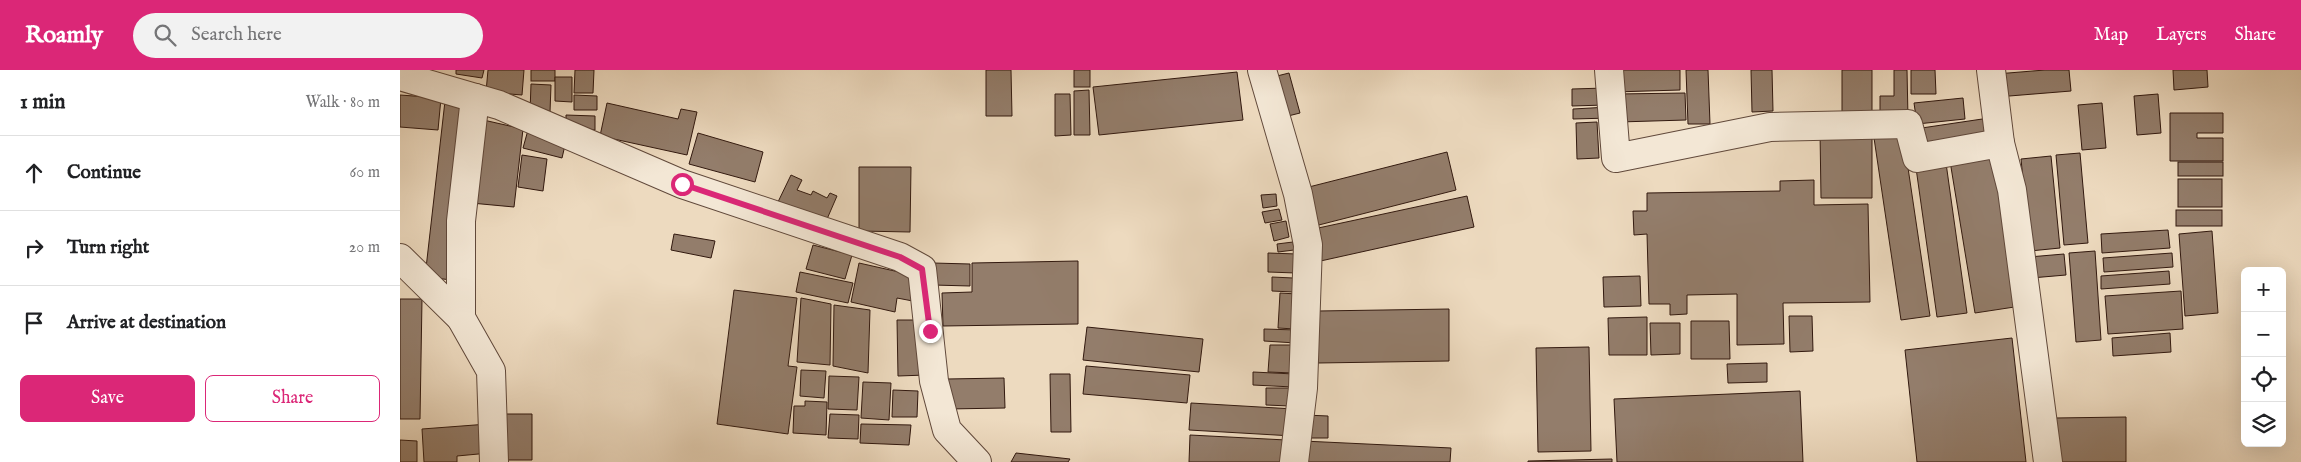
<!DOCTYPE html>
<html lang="en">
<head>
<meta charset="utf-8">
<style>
  body { margin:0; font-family:"IM FELL English",serif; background:#f2f2f2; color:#202124 }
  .controls { position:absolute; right:15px; bottom:15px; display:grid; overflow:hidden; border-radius:8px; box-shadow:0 5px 20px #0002 }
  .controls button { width:45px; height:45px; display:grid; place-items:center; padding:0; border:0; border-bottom:1px solid #e0e0e0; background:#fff; color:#202124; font:25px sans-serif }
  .stop { position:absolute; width:15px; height:15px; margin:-11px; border:4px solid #db2777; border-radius:50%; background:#fff }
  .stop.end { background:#db2777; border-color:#fff; box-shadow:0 1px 5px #0008 }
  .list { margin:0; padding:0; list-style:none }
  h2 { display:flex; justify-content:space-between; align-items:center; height:65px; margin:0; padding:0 20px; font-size:21px }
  h2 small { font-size:16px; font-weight:400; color:#757577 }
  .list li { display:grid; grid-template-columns:32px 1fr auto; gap:15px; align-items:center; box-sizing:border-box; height:75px; padding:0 20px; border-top:1px solid #e0e0e0 }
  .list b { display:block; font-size:19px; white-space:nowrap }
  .list em { font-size:16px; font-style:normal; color:#757577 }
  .actions { display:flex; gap:10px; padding:15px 20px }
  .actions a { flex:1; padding:11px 0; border:1px solid #db2777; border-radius:8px; text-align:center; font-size:18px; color:#db2777 }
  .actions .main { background:#db2777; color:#fff }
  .icon { flex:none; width:28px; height:28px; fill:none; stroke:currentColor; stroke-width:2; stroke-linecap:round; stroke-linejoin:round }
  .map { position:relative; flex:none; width:1901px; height:392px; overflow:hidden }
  header { display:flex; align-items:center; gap:30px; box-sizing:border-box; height:70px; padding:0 25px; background:#db2777; color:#fff }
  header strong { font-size:24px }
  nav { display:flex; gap:28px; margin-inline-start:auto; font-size:18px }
  .search { width:350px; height:45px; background:#f2f2f2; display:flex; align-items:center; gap:12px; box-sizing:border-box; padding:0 18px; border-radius:28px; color:#757577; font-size:19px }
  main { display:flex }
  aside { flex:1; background:#fff }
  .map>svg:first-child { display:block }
</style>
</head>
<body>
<header>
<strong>Roamly</strong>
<div class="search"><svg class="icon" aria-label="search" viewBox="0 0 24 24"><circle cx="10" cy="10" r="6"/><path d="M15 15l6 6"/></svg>Search here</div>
<nav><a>Map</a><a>Layers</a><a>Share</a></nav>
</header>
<main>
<aside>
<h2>1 min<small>Walk · 80 m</small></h2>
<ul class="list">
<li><svg class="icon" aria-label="ahead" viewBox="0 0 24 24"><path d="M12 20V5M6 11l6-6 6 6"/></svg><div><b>Continue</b></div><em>60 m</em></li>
<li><svg class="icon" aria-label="right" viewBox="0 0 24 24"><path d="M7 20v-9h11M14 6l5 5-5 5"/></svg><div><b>Turn right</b></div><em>20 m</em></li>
<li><svg class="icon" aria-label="arrive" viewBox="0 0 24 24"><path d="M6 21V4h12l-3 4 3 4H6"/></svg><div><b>Arrive at destination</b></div></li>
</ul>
<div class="actions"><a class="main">Save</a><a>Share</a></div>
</aside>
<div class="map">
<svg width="1901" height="392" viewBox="0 0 1901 392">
  <rect width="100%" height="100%" fill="#eddabf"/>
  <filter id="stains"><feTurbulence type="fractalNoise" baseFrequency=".004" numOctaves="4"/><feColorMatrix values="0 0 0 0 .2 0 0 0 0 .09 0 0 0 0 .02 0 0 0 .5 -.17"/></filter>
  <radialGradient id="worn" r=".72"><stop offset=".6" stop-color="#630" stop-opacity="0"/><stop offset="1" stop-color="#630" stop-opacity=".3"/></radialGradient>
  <!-- building -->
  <g fill="#937d6b" stroke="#32190f">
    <polygon points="56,0 84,0 82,8 56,4"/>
    <polygon points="88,0 124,0 122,25 86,22"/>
    <rect x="131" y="0" width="24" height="11"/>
    <polygon points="175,0 194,0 193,23 174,23"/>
    <polygon points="586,0 611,0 612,46 586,46"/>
    <rect x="674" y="0" width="16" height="17"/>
    <polygon points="1214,0 1280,0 1280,20 1214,22"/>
    <polygon points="1286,0 1308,0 1310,54 1288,54"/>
    <polygon points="1351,0 1372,0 1373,41 1352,42"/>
    <rect x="1442" y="0" width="30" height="47"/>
    <polygon points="1494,0 1507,0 1508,48 1480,48 1480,26 1494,26"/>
    <polygon points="1511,0 1535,0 1536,24 1511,24"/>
    <polygon points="1645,0 1669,0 1671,21 1597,27 1596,4"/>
    <polygon points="1773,0 1807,0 1808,17 1774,20"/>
    <polygon points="837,2 843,50 699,65 693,17"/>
    <polygon points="889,3 900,43 880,48 869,8"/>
    <polygon points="155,7 172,7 172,32 155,31"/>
    <polygon points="131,14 151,15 150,42 130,42"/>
    <polygon points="1205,18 1205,35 1172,36 1172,19"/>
    <polygon points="689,20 690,65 674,65 674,21"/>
    <polygon points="1285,23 1286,50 1219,52 1218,24"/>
    <polygon points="655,24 670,24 671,65 655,66"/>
    <polygon points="1758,24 1761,63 1737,65 1734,26"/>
    <polygon points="0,25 41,28 38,60 0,57"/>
    <polygon points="174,25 197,26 197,40 174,40"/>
    <polygon points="1563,28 1565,49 1517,54 1514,33"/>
    <polygon points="45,31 72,34 52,210 25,207"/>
    <polygon points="207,33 278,49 281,39 297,42 287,85 200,66"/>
    <polygon points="1702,33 1706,78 1682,80 1678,35"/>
    <polygon points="1209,37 1210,48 1173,49 1173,39"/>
    <polygon points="1770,43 1823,43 1823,63 1797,63 1797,68 1823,68 1823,91 1770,91"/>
    <polygon points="166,45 195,46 195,60 166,59"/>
    <polygon points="1589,48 1591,69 1518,79 1515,59"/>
    <polygon points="79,49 123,59 114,137 71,133"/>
    <polygon points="1197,52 1199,88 1177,89 1176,53"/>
    <polygon points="128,60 166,71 162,88 123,78"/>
    <polygon points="1420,61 1472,61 1472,128 1421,128"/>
    <polygon points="298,63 363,82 355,112 289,94"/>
    <polygon points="1503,64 1530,246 1501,250 1474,68"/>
    <polygon points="1595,78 1621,236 1575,243 1549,85"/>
    <polygon points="1047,82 1056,120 907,158 897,120"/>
    <polygon points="1680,83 1688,173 1664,175 1656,85"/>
    <polygon points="122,85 147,89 143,121 118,117"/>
    <polygon points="1651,86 1660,178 1630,181 1621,89"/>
    <rect x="1778" y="92" width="45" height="14"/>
    <polygon points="1546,93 1567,243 1537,247 1516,98"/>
    <polygon points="459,97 511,97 510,162 459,161"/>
    <polygon points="391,105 402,110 397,120 411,125 413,121 427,128 430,123 437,126 424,156 377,134"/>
    <rect x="1778" y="109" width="44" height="28"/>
    <polygon points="1414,110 1414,135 1468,134 1470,232 1383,233 1384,274 1337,275 1337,224 1287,225 1287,244 1270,245 1270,234 1249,234 1247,164 1234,165 1233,141 1247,141 1247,123 1380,121 1380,111"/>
    <polygon points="876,124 877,136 863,138 861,125"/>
    <polygon points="1067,126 1074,157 916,192 909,160"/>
    <polygon points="879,139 882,150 865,153 862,142"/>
    <rect x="1776" y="140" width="46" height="16"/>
    <polygon points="886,151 889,167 874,171 870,154"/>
    <polygon points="1768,160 1770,178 1702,183 1701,164"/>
    <polygon points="1812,161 1818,243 1785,246 1779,164"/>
    <polygon points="274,164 315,171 311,188 271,180"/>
    <polygon points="893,172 894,180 878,182 877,174"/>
    <polygon points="413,175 452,185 445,209 406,199"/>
    <polygon points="1695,181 1701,270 1676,272 1669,183"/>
    <polygon points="868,183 897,184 896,203 868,202"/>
    <polygon points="1772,183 1773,197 1704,202 1703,188"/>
    <polygon points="1664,184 1666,205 1631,208 1629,187"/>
    <polygon points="678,191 678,254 543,256 542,223 572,222 572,193"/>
    <polygon points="459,193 508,204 518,232 497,228 495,242 451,232"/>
    <polygon points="533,193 570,194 570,216 533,215"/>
    <polygon points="1769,201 1770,214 1701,219 1701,206"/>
    <polygon points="400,202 453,213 448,233 396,222"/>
    <polygon points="1240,206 1241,236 1204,237 1203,207"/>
    <polygon points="872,207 893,208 893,222 872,221"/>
    <polygon points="334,220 397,228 388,296 397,297 388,364 317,354"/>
    <polygon points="1781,221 1783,259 1708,264 1705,226"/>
    <polygon points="880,223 897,224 895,259 878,258"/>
    <polygon points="401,228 431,234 430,295 397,292"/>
    <polygon points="0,229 22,229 20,349 0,349"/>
    <polygon points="434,235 470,240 468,303 433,296"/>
    <polygon points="1049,239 1049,291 918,293 918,241"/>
    <polygon points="1389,246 1412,246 1413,281 1390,282"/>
    <polygon points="1247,247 1247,285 1209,285 1208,248"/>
    <polygon points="497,250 524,250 526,305 498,306"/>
    <polygon points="1291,251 1329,251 1330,289 1291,289"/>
    <polygon points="1250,253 1280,253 1280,284 1251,285"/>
    <polygon points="687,257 803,269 799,302 683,290"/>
    <polygon points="864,259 897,260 896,273 864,271"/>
    <polygon points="1770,263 1771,282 1713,286 1712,268"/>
    <polygon points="1612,268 1626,392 1517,392 1505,280"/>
    <polygon points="870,275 895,275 894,303 868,302"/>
    <polygon points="1189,277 1191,381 1138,382 1136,278"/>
    <polygon points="1367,293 1367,312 1328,313 1327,294"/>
    <polygon points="686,296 790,305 787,333 683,324"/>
    <polygon points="401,300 426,301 424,328 400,326"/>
    <polygon points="853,302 894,304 893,317 853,315"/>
    <polygon points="650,304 670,304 671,362 651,362"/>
    <polygon points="429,306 459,307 457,340 428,339"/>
    <polygon points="604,308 605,338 548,339 547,309"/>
    <polygon points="463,312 491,313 489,350 461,348"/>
    <polygon points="866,318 891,318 890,336 866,335"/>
    <polygon points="493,320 518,321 517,347 492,347"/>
    <polygon points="1400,321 1403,392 1217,392 1214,329"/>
    <polygon points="405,331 427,332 426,365 393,363 394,336 405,336"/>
    <polygon points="791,333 894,339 893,366 789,360"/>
    <polygon points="102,344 132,344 132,390 101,390"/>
    <polygon points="430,344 459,345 458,369 428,368"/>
    <polygon points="905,345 928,346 928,368 905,368"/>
    <polygon points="1726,347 1726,392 1655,392 1655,348"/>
    <polygon points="88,354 89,383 57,386 57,392 24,392 22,359"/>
    <polygon points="461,354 511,355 509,375 460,373"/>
    <polygon points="790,365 886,370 885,392 789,392"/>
    <polygon points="0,370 17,371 17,392 0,392"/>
    <polygon points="903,371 1051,378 1050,392 902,392"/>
    <polygon points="616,383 670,389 668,392 611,392"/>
    <polygon points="1212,389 1212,392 1128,392 1128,391"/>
  </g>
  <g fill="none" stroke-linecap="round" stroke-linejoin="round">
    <!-- minor casing -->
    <g stroke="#61493b" stroke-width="30">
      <g id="minor">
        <polyline points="862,0 898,124 908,175 903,318 894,392"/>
        <polyline points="1209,0 1216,88 1370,57 1508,54 1517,88 1600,73"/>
        <polyline points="1591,0 1600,73 1612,120 1648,392"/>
        <polyline points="0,6 99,35 282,114 500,187 522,199 534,311 547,360 577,392"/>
        <polyline points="75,28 61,151 61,248 91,301 94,392"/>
        <polyline points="0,188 61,248"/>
      </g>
    </g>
    <!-- minor -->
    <use href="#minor" stroke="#f3e7d5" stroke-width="28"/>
  </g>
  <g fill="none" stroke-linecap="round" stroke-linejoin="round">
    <!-- route -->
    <polyline stroke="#db2777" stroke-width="6" points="282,114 500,187 522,199 530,261"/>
  </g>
  <rect width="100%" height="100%" filter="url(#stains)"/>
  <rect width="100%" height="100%" fill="url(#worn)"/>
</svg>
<div class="controls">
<button>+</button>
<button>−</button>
<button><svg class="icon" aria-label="locate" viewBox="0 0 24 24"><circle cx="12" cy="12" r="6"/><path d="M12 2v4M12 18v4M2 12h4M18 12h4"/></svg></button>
<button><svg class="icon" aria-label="layers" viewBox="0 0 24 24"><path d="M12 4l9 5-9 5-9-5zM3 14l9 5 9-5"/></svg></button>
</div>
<div class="stop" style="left:282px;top:114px"></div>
<div class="stop end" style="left:530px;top:261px"></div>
</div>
</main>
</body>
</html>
